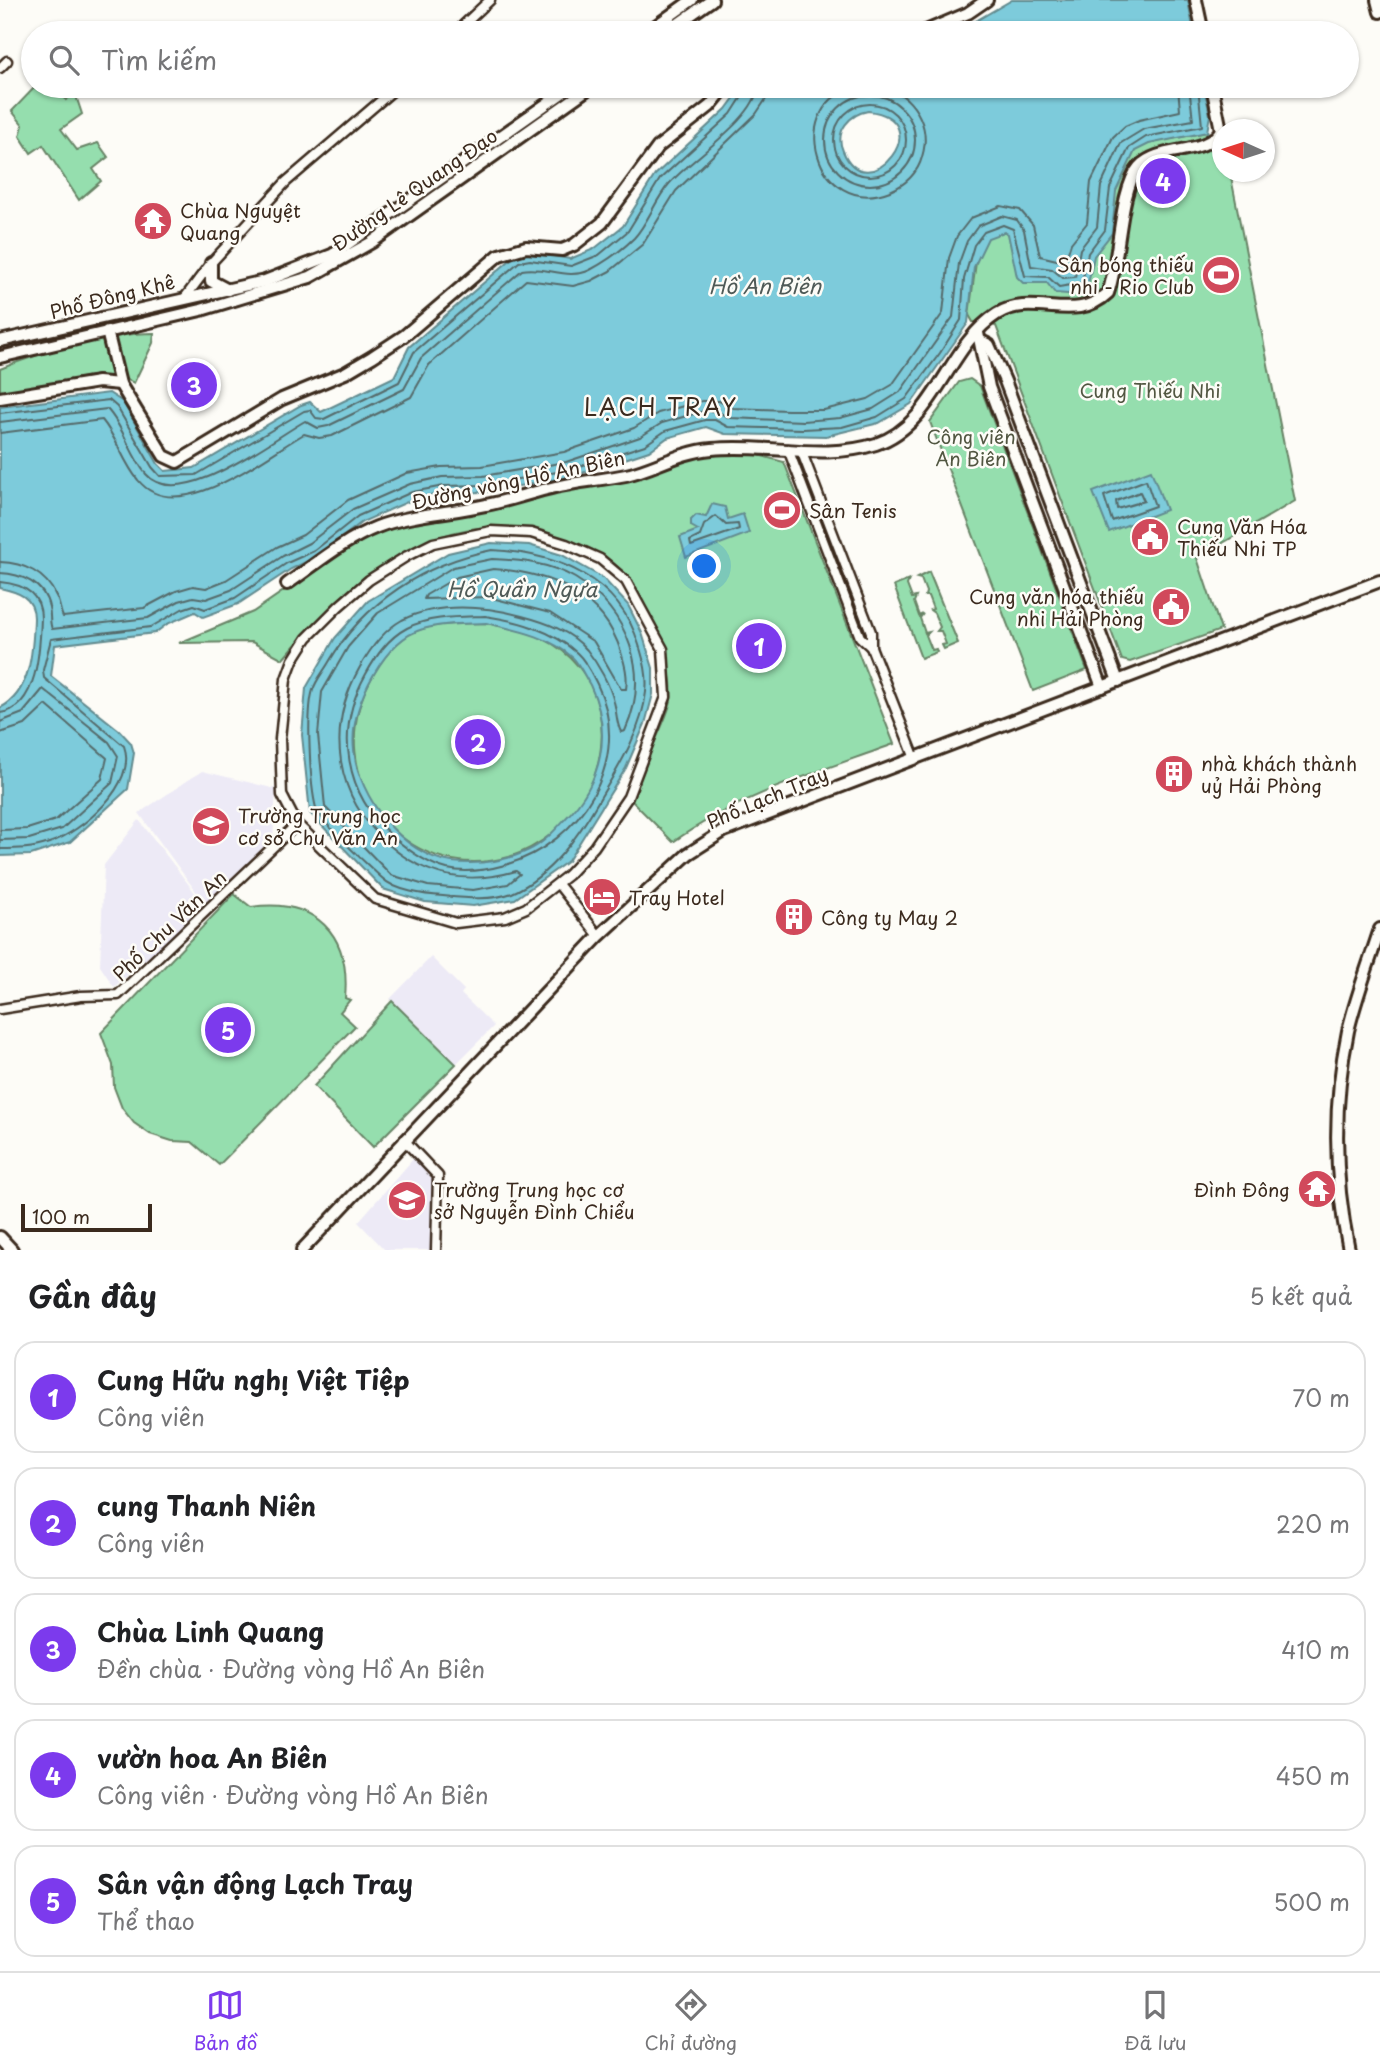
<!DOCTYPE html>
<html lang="vi">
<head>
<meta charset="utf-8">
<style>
  body { margin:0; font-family:"Playpen Sans",sans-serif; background:#f6f6f6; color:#202124 }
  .compass { position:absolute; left:1212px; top:119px; width:63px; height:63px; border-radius:50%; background:#fff; box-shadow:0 2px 5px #0004; rotate:273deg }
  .scale { position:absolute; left:21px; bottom:18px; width:131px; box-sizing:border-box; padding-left:7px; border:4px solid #3b2a1e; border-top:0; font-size:19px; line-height:24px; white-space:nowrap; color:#3b2a1e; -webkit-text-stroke:5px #fdfcf7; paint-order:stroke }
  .you { position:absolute; left:705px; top:567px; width:24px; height:24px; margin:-18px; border:5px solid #fff; border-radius:50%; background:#1a73e8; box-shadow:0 0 0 10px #1a73e833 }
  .badge { display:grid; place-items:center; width:46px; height:46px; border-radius:50%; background:#7c3aed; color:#fff; font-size:23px; font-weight:700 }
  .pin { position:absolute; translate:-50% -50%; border:4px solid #fff; box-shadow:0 2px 7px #0006 }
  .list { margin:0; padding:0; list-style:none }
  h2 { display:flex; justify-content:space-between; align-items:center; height:91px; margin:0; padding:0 28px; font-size:30px }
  h2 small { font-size:23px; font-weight:400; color:#757577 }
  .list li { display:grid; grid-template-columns:46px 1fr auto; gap:21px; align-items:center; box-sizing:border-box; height:112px; margin:0 14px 14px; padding:0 14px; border:2px solid #e0e0e0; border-radius:21px }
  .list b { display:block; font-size:26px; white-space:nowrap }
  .list p { margin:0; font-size:23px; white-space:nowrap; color:#757577 }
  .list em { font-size:23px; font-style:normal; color:#757577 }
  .icon { flex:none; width:38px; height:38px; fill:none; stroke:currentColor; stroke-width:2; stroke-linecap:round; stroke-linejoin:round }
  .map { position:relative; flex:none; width:1380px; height:1250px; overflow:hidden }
  .search { position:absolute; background:#fff; box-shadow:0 2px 5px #0004; left:21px; right:21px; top:21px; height:77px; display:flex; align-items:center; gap:18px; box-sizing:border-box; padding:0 24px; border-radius:38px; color:#757577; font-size:26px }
  .sheet { height:721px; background:#fff }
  nav { display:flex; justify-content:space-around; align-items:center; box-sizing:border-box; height:98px; border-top:2px solid #e0e0e0; background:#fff; font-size:19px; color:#757577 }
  nav a { display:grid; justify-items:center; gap:4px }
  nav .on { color:#7c3aed }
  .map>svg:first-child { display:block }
</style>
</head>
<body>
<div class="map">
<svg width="1380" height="1250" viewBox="0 0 1380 1250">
  <rect width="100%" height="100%" fill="#fdfcf7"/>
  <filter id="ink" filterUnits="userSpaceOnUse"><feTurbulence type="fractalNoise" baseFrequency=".0143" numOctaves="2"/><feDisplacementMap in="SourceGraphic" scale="14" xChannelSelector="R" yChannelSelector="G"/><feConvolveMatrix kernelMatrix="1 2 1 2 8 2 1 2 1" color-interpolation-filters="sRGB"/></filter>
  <g filter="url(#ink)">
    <!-- built -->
    <g fill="#edeaf6">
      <polygon points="202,771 276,789 273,839 205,904 139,813"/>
      <polygon points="139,820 206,907 114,987 100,966 104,865"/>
      <polygon points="431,957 464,990 461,994 494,1026 456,1064 390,999"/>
      <polygon points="414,1158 437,1178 434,1250 385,1250 358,1222"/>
    </g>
    <!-- green -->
    <g fill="#95deae" stroke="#688466" stroke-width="2">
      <polygon points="36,86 60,86 66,100 75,93 82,114 61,129 77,150 98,143 108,157 93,169 101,181 79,200 43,145 31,153 20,136 23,125 12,111"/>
      <polygon points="1207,132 1222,139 1222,172 1230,172 1295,501 1197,558 1221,630 1130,662 1122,660 996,326 973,322 969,315 976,262 987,231 1109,190 1135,146"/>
      <path d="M154 333 153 343 134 383 121 377 91 376 0 394V369C43 351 108 333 154 333Z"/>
      <polygon points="970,379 980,386 1087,670 1033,691 930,422 959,382"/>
      <path d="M714 450 743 451 784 462 894 744C818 772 739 795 673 842L628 797C637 777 669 718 671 700 675 669 656 631 643 604 623 563 603 551 560 537 444 498 353 576 283 659L252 642 179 643 253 612 378 526 490 507 631 476Z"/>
      <polygon points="929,572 958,643 944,649 942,645 946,644 941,631 937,631 940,627 934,613 930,610 933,609 928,596 925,596 926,592 921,579 917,578"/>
      <polygon points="909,580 907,585 912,598 916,597 914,602 919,616 923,614 920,618 925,633 929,632 926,635 932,650 936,649 937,652 921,658 894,586"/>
      <path d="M486 623C504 627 525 630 542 638 604 668 616 739 586 795 571 823 538 848 509 857 403 887 318 775 371 679 380 662 391 646 408 635 430 622 462 624 486 623Z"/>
      <path d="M234 894 251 907C315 898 351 933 345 998L350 1000 340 1012 355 1026 219 1165 192 1142 172 1141 150 1134 134 1123 122 1108 114 1087 113 1065 101 1033Z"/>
      <polygon points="392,1001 456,1064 373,1147 314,1086"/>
    </g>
    <!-- water -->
    <g fill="#7dcbdb" stroke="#638b8f" stroke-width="2" fill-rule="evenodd">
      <polygon points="1012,0 1188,0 1194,33 955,33"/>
      <path d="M743 86H1204L1210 115 1207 132 1149 144 1135 151 1116 191 1112 233 1094 256 1087 289 1068 294 1055 293 1047 283H1023L1017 277 1008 234 1004 232 988 238 974 267 968 323 911 404 879 423 826 436 725 434 706 427 667 438 649 451 570 477 485 492 445 493 414 499 362 522 318 556 291 569 238 604 203 617 195 612 167 624 155 633 55 645 51 676 119 730 131 743 134 753 128 789 70 842 31 855 0 856V708C31 693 33 650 34 618 34 597 18 592 0 588V407L109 393 123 402 158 464 165 471 194 468 301 405 310 402 321 412 394 377 409 347 516 255 530 252 570 259 594 249 623 226 655 175 726 109ZM868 111C941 119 867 210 843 151 834 131 850 114 868 111Z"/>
      <polygon points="1151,470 1166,510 1109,532 1093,492"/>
      <polygon points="712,504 725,507 728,519 743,514 749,533 686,557 680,537 698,530 691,526 691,520 696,515 706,517"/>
      <path d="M491 543 529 545 562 555 603 578 628 605 642 633 653 668V694L645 724 626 768 568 861 515 899 473 906 425 902 383 889 310 813 302 735 306 688 335 638 368 601 448 553ZM486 623C516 630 550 636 573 658 580 665 585 677 590 685 613 733 602 782 565 819 555 830 543 844 529 850 506 861 478 865 452 862 403 856 358 796 354 750 351 724 361 696 374 674 385 655 401 635 423 629 442 623 466 624 486 623Z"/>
    </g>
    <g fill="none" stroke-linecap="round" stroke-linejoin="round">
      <!-- shore -->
      <g stroke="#556a6a" stroke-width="2">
        <path d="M859 86C782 102 816 220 890 191 905 185 918 173 922 157 932 125 913 94 882 86"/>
        <circle cx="870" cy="140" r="45"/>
        <circle cx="870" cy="140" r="36"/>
        <polyline points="0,413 109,400 117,407 152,467 160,476 196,475 304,411 310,410 316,418 324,419 399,382 414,352 519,262 530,260 571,266 599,255 628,231 660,179 731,114 749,86"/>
        <path d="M0 422 107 409C124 427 130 455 146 474 179 513 271 440 305 421L318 428 328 426 404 389 421 358 522 270C545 265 567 281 590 270 605 262 622 250 634 238 648 223 655 200 669 184 690 159 756 119 758 86"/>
        <path d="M0 433 102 420C117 438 123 462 138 480 177 529 265 456 304 434L319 438 332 436 411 397 429 365 526 280 573 286 591 281 610 271 643 244 676 191 756 114 766 99 768 86"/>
        <polygon points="1146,480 1155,506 1112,521 1104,496"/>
        <polygon points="1140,492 1144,501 1117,509 1116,501"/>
        <polygon points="716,516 726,525 738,524 739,529 691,546 690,541 700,536 704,525"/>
        <path d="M492 550C556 553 619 578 639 645 644 661 648 675 646 692 642 731 618 768 599 800 579 835 551 876 512 893 491 901 464 898 443 896 425 895 395 891 382 878 369 866 320 822 316 808 310 785 306 712 313 690 316 680 324 671 329 662 364 602 425 563 492 550Z"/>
        <path d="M492 559C520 560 550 563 575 578 629 611 651 674 625 731L621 732C616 723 617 712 614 702 610 685 598 664 587 650 571 631 545 622 522 616 486 606 437 602 402 620 384 630 370 649 360 667 325 729 335 797 388 844 426 878 468 885 516 871L520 874 508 884 473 890 428 886 391 875 325 807 318 735 322 692 348 647 378 613 453 567Z"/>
        <path d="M0 562C24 563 46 573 56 596 60 603 60 611 63 617L144 608 176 591 193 586 206 588 226 580 277 547 303 535 348 500 407 473 441 467 482 466 564 452 634 428 658 413 702 401H719L733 408 788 410H824L868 399 892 385 943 313 949 258 957 236 971 218 1001 206 1020 210 1033 225 1040 256 1065 262 1071 243 1087 223 1091 182 1113 137 1125 126 1139 120 1180 111 1178 86"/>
        <path d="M493 569C549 572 603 594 621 652 625 665 628 676 626 689H621L594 642 550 613 488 597 424 599 426 595 457 577Z"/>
        <path d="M0 573C21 574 44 583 49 607 51 615 49 622 52 629L148 618 179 601 193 597 206 599 231 590 283 556 309 543 353 509 410 484 442 477 483 476 566 462 640 437 662 423 704 411H716L730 418 803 421 840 418 873 409 900 392 953 317 959 263 967 241 978 226 1002 216 1017 220 1024 230 1031 266 1052 269 1063 278 1075 277 1080 249 1097 227 1101 186 1121 143 1144 129 1193 120 1189 86"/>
        <path d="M0 582C22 584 41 593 41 618 40 648 38 709 0 713"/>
        <path d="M485 616C518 621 552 630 577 653 586 661 592 674 597 684 634 760 581 843 505 865 487 870 465 873 447 869 427 864 408 850 393 837 345 794 334 731 366 674 376 656 388 638 407 628 430 616 460 617 485 616Z"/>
        <polyline points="0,722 23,713 43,689 109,742 118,756 112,783 62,829 29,839 0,840"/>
        <polyline points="0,733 25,725 46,705 107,758 102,779 56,820 27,829 0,830"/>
        <path d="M0 849C17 849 33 849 49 843 82 832 138 784 124 746L44 678 43 670 51 639 151 627 182 609 194 605 205 609 235 598 287 563 314 551 358 516 412 492 444 486 484 485 568 470 645 445 665 431 705 420H715L728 427 803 429 842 427 877 417 906 399 940 353 961 320 964 279 974 245 984 232 1003 225 1013 229 1025 276 1048 277 1059 287 1082 283 1088 253 1105 230 1110 188 1129 148 1146 137 1202 126 1198 86"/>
      </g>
      <!-- street casing -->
      <g stroke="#3b2a1e" stroke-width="13">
        <g id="street">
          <polyline points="455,33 490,0"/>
          <polyline points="0,68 7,61"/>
          <polyline points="184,299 211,263 286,182 398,86"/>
          <polyline points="788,449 860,637 871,647"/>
          <polyline points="801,450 871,632 871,647 914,756"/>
          <polygon points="491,531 531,533 566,544 600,559 626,581 663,649 666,697 628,797 594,847 568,875 526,908 505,917 456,923 375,899 297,824 282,795 280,739 286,679 293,660 307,638 339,606 369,580 407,556 433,543"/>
          <polyline points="558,884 599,936"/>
          <polyline points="0,1009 81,996 118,995 297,824"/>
          <polyline points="404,1140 438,1176 436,1250"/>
        </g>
      </g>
      <!-- secondary casing -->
      <g stroke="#3b2a1e" stroke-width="16">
        <g id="secondary">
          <polyline points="1196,0 1203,33"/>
          <polyline points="1377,0 1380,12"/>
          <polyline points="646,33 692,0"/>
          <polyline points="665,33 712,0"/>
          <polyline points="921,33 968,13 987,0"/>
          <polyline points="211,263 211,281 228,290"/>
          <polyline points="107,331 120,384 164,456 177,462 282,399 345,373 372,357 404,336 499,255 526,247 562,250 574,245 602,223 658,147 710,106 726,86"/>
          <polyline points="978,333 989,387 1102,687"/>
          <polyline points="0,341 265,281 332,255 572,86"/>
          <polyline points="981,341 989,345 1005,381 1118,681"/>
          <polyline points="0,357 201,310 310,277 372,242 592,86"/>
          <polyline points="0,398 98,382 120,384"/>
          <path d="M287 584C316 564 344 540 377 527 410 514 451 513 486 505 507 501 527 494 547 489 573 482 600 480 626 475 654 469 679 452 712 449 765 443 824 461 876 444 936 424 947 346 997 314 1033 292 1075 325 1108 293 1120 260 1119 190 1139 167 1160 144 1205 157 1221 130L1212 86"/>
          <polyline points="0,1237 12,1250"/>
          <polyline points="302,1250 599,936 688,854 724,831 1380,581"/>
          <path d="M1349 1250C1334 1178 1333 1103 1348 1031 1356 997 1369 963 1380 929"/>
        </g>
      </g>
      <!-- street -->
      <use href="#street" stroke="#fdfcf7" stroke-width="8"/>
      <!-- secondary -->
      <use href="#secondary" stroke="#fdfcf7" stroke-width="10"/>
    </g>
  </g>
  <!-- icons -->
  <defs>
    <g id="temple-disc" transform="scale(2.0125)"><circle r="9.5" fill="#d1495b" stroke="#fdfcf7"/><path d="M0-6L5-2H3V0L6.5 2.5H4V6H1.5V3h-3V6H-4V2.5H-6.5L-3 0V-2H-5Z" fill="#fff"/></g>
    <g id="stadium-disc" transform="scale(2.0125)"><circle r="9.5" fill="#d1495b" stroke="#fdfcf7"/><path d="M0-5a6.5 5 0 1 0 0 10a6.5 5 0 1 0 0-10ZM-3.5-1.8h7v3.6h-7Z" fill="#fff"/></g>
    <g id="civic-disc" transform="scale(2.0125)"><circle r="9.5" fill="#d1495b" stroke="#fdfcf7"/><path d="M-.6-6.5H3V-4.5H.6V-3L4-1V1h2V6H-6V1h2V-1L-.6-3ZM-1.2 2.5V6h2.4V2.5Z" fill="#fff"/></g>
    <g id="building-disc" transform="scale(2.0125)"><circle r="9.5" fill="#d1495b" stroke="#fdfcf7"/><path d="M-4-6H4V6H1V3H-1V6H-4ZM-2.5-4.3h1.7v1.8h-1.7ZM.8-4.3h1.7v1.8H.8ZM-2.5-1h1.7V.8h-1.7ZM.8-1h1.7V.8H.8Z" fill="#fff"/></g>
    <g id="school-disc" transform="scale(2.0125)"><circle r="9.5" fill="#d1495b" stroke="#fdfcf7"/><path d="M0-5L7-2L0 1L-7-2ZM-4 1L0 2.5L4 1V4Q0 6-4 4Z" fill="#fff"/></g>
    <g id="hotel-disc" transform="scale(2.0125)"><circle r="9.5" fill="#d1495b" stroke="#fdfcf7"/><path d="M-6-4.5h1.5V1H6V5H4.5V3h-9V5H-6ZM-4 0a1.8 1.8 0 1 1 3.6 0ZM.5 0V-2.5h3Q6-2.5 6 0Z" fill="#fff"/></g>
  </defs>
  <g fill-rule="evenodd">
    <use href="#temple-disc" x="153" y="221"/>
    <use href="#stadium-disc" x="1221" y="275"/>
    <use href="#stadium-disc" x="782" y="510"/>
    <use href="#civic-disc" x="1150" y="537"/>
    <use href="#civic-disc" x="1171" y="607"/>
    <use href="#building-disc" x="1174" y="774"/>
    <use href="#school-disc" x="211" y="826"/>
    <use href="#hotel-disc" x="602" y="897"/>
    <use href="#building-disc" x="794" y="917"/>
    <use href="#temple-disc" x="1317" y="1189"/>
    <use href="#school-disc" x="407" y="1200"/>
  </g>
  <g text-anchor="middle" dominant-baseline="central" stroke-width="5" stroke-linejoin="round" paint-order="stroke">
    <!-- street labels -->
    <g font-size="19" fill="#3b2a1e" stroke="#fdfcf7">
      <text transform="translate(414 189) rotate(-35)">Đường Lê Quang Đạo</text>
      <text transform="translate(112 296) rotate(-14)">Phố Đông Khê</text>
      <text transform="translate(518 479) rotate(-12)">Đường vòng Hồ An Biên</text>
      <text transform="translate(767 797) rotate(-23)">Phố Lạch Tray</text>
      <text transform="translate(169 925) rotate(-44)">Phố Chu Văn An</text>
    </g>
    <!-- poi labels -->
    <g font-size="19" fill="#3b2a1e" stroke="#fdfcf7" text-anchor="start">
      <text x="180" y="210">Chùa Nguyệt<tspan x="180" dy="22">Quang</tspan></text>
      <text x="1194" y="264" text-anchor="end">Sân bóng thiếu<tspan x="1194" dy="22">nhi - Rio Club</tspan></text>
      <text x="809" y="510">Sân Tenis</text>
      <text x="1177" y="526">Cung Văn Hóa<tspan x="1177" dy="22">Thiếu Nhi TP</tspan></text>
      <text x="1144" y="596" text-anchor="end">Cung văn hóa thiếu<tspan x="1144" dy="22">nhi Hải Phòng</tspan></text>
      <text x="1201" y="763">nhà khách thành<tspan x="1201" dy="22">uỷ Hải Phòng</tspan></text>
      <text x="238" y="815">Trường Trung học<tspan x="238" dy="22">cơ sở Chu Văn An</tspan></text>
      <text x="629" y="897">Tray Hotel</text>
      <text x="821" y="917">Công ty May 2</text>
      <text x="434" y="1189">Trường Trung học cơ<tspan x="434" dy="22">sở Nguyễn Đình Chiểu</tspan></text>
      <text x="1290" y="1189" text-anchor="end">Đình Đông</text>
    </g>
    <!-- park labels -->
    <g font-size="19" fill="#525742" stroke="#fdfcf7">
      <text x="1150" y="390">Cung Thiếu Nhi</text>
      <text x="971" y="436">Công viên<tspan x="971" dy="22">An Biên</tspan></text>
    </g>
    <!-- water labels -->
    <g font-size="21" font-style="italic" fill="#4f5a57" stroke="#fdfcf7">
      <text x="765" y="285">Hồ An Biên</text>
      <text x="522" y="588">Hồ Quần Ngựa</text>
    </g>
    <!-- quarter labels -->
    <g font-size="23" letter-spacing="2" fill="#3b2a1e" stroke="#fdfcf7">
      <text x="661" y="406">LẠCH TRAY</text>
    </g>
  </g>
</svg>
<svg class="compass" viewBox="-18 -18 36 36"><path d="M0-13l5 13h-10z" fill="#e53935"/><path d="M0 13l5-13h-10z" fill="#757577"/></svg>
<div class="scale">100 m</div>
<div class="you"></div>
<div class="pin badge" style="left:759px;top:646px">1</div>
<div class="pin badge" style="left:478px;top:742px">2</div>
<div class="pin badge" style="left:194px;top:385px">3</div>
<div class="pin badge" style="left:1163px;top:181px">4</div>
<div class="pin badge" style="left:228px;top:1030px">5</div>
<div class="search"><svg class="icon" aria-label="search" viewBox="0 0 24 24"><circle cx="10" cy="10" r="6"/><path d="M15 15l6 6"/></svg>Tìm kiếm</div>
</div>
<section class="sheet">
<h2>Gần đây<small>5 kết quả</small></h2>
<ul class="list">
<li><span class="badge">1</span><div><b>Cung Hữu nghị Việt Tiệp</b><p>Công viên</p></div><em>70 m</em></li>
<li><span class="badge">2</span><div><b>cung Thanh Niên</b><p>Công viên</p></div><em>220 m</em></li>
<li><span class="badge">3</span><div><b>Chùa Linh Quang</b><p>Đền chùa · Đường vòng Hồ An Biên</p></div><em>410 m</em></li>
<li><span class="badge">4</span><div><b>vườn hoa An Biên</b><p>Công viên · Đường vòng Hồ An Biên</p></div><em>450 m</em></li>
<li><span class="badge">5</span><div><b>Sân vận động Lạch Tray</b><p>Thể thao</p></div><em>500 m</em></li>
</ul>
</section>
<nav>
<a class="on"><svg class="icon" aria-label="map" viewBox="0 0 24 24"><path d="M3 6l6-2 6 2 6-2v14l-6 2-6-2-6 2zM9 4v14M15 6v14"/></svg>Bản đồ</a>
<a><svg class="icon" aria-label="directions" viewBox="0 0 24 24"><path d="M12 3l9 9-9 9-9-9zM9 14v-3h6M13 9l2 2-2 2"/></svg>Chỉ đường</a>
<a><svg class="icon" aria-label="saved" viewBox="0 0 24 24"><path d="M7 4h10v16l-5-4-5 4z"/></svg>Đã lưu</a>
</nav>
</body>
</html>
